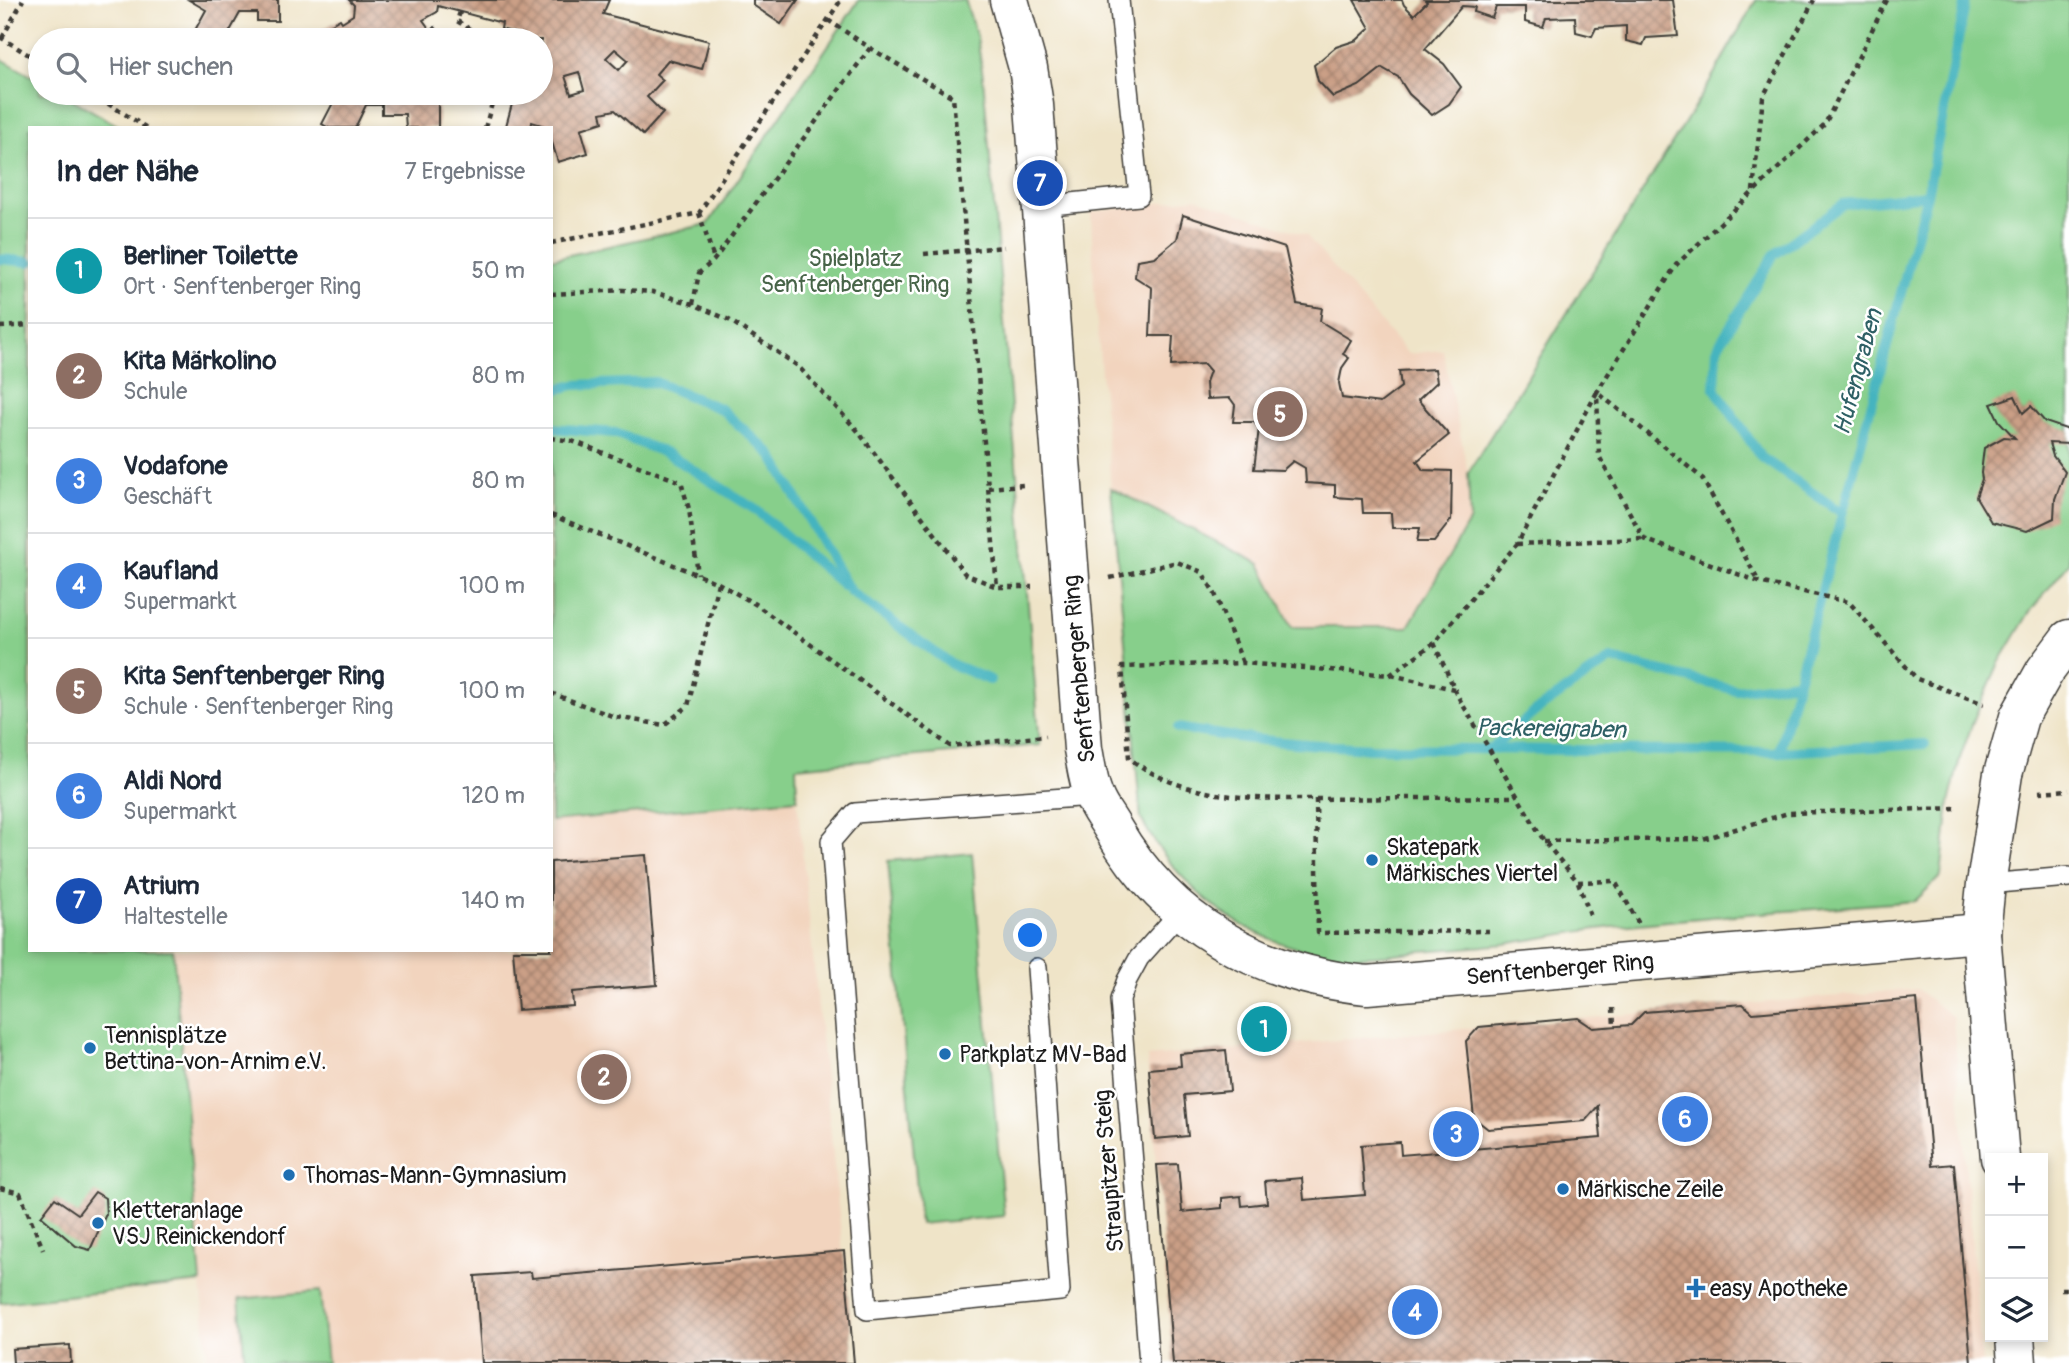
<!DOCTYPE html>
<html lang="de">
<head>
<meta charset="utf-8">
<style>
  body { margin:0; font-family:Pangolin,sans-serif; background:#f2f2f3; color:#1f2937 }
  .controls { position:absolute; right:21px; bottom:21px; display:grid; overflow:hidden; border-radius:0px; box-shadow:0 4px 10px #0003 }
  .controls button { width:63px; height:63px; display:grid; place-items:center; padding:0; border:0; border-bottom:2px solid #e0e1e3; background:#fff; color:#1f2937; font:35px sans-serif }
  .you { position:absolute; left:1031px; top:936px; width:24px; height:24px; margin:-18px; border:5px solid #fff; border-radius:50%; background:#1a73e8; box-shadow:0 0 0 10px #1a73e833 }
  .badge { display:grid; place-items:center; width:46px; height:46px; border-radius:50%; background:#1f6fb2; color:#fff; font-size:23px; font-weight:700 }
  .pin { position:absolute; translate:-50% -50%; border:4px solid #fff; box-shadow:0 2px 7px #0006 }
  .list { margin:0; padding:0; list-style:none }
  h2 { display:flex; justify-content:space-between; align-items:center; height:91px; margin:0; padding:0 28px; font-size:30px }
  h2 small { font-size:23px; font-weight:400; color:#747a83 }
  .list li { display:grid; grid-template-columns:46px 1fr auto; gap:21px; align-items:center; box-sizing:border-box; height:105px; padding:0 28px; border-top:2px solid #e0e1e3 }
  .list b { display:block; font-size:26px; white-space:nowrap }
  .list p { margin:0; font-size:23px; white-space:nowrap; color:#747a83 }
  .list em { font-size:23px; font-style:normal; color:#747a83 }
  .icon { flex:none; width:38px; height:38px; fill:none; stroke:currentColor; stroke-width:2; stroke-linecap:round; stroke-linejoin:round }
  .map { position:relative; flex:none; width:2069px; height:1363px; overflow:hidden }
  .search { position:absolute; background:#fff; box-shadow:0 4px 10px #0003; left:28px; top:28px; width:525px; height:77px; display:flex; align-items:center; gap:18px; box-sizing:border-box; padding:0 24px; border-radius:38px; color:#747a83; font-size:26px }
  .panel { position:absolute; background:#fff; box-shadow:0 4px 10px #0003; left:28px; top:126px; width:525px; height:826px; border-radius:0px }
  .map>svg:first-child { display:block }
</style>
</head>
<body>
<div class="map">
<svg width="2069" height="1363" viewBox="0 0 2069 1363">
  <defs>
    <pattern id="building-cross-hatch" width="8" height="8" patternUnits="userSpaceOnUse" patternTransform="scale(1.75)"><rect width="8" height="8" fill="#ca9f86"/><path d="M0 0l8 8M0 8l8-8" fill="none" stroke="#a3816d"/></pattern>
  </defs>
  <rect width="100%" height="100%" fill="#fff"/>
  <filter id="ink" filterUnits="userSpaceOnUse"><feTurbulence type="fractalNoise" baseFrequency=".0143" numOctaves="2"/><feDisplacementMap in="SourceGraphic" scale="14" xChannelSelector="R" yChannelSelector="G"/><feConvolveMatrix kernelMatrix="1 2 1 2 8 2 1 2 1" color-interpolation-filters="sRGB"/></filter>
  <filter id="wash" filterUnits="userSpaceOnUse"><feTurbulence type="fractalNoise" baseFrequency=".00686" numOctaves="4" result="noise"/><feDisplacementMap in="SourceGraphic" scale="28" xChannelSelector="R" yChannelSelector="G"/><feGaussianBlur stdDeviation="1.57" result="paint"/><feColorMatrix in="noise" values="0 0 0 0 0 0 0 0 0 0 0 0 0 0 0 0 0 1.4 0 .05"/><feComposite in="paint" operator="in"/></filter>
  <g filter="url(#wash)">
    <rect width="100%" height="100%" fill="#efe4c8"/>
    <!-- built -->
    <g fill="#f2d4be">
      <polygon points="1196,198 1306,235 1408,354 1443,350 1468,473 1470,520 1408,627 1292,627 1260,564 1111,488 1094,289 1091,212"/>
      <polygon points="797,799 854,1363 208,1363 173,950 551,950 551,821"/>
      <polygon points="1917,989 1953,1017 1982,1363 1173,1363 1147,1057"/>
    </g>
    <!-- green -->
    <g fill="#87cf8b" stroke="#527654" stroke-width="2">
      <polygon points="859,0 965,0 977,37 983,77 1040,745 796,767 797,799 551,821 551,259 708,224"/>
      <path d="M1756 0H2069V563L2029 613 1999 663 1976 714 1960 758 1949 803 1941 876 1915 901C1812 910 1707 915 1605 928 1571 932 1538 939 1505 944 1477 947 1449 949 1421 951 1395 954 1368 958 1342 956 1253 949 1183 895 1141 819L1111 488 1260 564 1292 627H1408L1470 520 1468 473 1702 95Z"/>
      <polygon points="0,58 40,81 40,93 61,93 122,128 30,128 30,950 173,950 201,1282 0,1303"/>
      <polygon points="972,853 1004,1216 920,1224 888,861"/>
      <polygon points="320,1291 327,1363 245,1363 239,1299"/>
    </g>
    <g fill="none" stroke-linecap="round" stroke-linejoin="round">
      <!-- stream -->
      <g stroke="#45b4bf" stroke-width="10">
        <polyline points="0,259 30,262"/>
        <polyline points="551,391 574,385 655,382 721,409 771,454 850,591 951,664 990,680"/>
        <polyline points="551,428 615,433 668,454 756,510 843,585"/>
        <polyline points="1842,513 1761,457 1715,389 1717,348 1774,255 1843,204 1927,195"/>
        <path d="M1178 728C1242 740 1307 745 1372 748L1779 752 1925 744"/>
        <polyline points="1491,749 1536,711 1611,659 1736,690 1797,682"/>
        <polyline points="1779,752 1927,195 1966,0"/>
      </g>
    </g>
    <g id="blocks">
      <!-- building -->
      <g fill="url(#building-cross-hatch)" fill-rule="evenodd">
        <polygon points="189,0 278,0 278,21 257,21 257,13 240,13 225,40 209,40 194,32 206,10"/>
        <path d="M349 0H609L603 14 709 41 702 69 668 60 656 74 663 80 647 97 663 113 643 135 615 110 601 113 603 122 581 129 588 153 558 162 551 139V128L532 122 531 128 506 126 515 93H541V40H533L532 38 501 29 502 23 438 6 437 12 423 20 431 31 435 27 445 40H304L340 19 342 22 353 15 354 5ZM615 49 628 60 619 70 606 58ZM579 72 584 90 571 94 565 76Z"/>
        <polygon points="753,0 798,0 781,24 753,5"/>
        <polygon points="1354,0 1402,0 1404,5 1414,15 1427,2 1425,0 1673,0 1678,36 1646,38 1643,45 1626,41 1626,26 1596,28 1592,36 1576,32 1575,17 1546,18 1543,27 1525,22 1525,7 1496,7 1492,18 1474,12 1475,7 1462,6 1425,49 1444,64 1461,87 1449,104 1432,115 1409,94 1398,77 1382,68 1359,86 1333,97 1318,81 1314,65 1336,47 1357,40 1370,28"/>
        <polygon points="320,93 449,93 438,100 438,128 406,128 405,114 382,114 382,105 366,105 355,128 329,128 322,124 334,101"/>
        <polygon points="1183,215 1285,248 1297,304 1322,308 1320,321 1351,340 1343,354 1349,358 1342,368 1339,383 1342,398 1380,403 1401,387 1399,371 1435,369 1437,382 1418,400 1449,435 1417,461 1423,470 1452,471 1451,520 1434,542 1417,542 1420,528 1392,528 1391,513 1363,513 1362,499 1335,497 1335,485 1306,483 1305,468 1293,461 1283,470 1254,469 1259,428 1254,422 1233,422 1235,405 1230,398 1207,399 1206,382 1210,371 1204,364 1171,366 1173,336 1150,336 1152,288 1135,277 1137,260 1155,257 1177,239"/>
        <polygon points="2015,396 2023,413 2031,406 2045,422 2069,430 2069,444 2049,443 2053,456 2065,472 2055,499 2054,518 2027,531 1991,522 1976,497 1982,479 1981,473 1984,448 2004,437 2015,438 1999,421 1991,404"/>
        <polygon points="646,855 657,985 572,992 573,1006 518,1010 513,950 551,950 551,862"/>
        <polygon points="1917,999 1932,1166 1954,1164 1971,1363 1173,1363 1157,1165 1178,1164 1182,1212 1222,1208 1222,1198 1241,1196 1242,1206 1267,1203 1265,1181 1302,1178 1304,1200 1365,1195 1361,1145 1400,1142 1401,1155 1601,1138 1598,1106 1585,1121 1488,1129 1474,1118 1466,1041 1479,1027 1578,1018 1593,1028 1631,1025 1644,1012 1743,1004 1753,1013"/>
        <polygon points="1276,1022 1277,1035 1251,1037 1250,1023"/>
        <polygon points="1226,1050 1230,1091 1184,1095 1188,1136 1155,1139 1149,1069 1181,1066 1180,1054"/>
        <polygon points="95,1192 105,1198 106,1214 90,1250 76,1246 41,1216 55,1198 78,1214"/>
        <polygon points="844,1251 854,1363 482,1363 475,1276 531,1272 532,1278"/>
        <polygon points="70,1345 71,1363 13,1363 12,1349"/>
      </g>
    </g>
  </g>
  <g filter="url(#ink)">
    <use href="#blocks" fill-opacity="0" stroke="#3c3a36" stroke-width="2"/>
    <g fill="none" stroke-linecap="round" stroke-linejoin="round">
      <!-- lane casing -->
      <g stroke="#3c3a36" stroke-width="22">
        <g id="lane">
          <polyline points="1042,206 1139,196 1119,0"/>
          <polyline points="1986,884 2069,877"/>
          <polyline points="1037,968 1060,1291 867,1310 831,841 855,813 1093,796"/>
          <polyline points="1149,1363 1120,1000 1127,980 1139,958 1181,911"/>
        </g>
      </g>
      <!-- street casing -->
      <g stroke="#3c3a36" stroke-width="41">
        <g id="street">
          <path d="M1009 0 1028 68 1034 105 1083 749C1086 764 1088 782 1094 796 1098 808 1107 818 1113 829 1169 925 1259 974 1367 985L1981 933"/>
          <polyline points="2000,1158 1981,933 1986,884 2003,774 2019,717 2045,671 2069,639"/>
          <polyline points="2015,1337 2017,1363"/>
        </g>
      </g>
      <!-- path -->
      <g stroke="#3c3a36" stroke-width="4.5" stroke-dasharray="5 5" stroke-linecap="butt">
        <polyline points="1887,0 1825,124 1676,265 1597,392 1599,456 1644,539 1759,582 1849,602 1917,679 1984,704"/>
        <polyline points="460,12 457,21 487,40"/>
        <polyline points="828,20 870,48 953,97 997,587"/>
        <polyline points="0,37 40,62"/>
        <polyline points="2,38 23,0"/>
        <polyline points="91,93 147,128"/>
        <polyline points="485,128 495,93"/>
        <polyline points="1753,191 1763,97 1814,0"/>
        <polyline points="699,213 714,259"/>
        <polyline points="551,243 699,213 841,0"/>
        <polyline points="924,254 1004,247"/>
        <polyline points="551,294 623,290 653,292 693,304 729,320 798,366 857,430 965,574 997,587 1032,587"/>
        <polyline points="693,304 699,273 714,260 870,48"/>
        <polyline points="0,327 30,325"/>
        <polyline points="551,438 572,441 681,482 689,509 698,574"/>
        <polyline points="988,488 1023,485"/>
        <polyline points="551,515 718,583 755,604 950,746 1046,736"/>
        <polyline points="1517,544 1644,539"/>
        <polyline points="1110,578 1177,562 1202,572 1215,594 1243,663"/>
        <polyline points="1434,643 1457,695 1544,841 1578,882 1591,917"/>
        <polyline points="1391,675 1454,689"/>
        <polyline points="551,693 615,717 664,725 688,706 718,583"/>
        <polyline points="2039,792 2069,790"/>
        <polyline points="1316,799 1515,797"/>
        <polyline points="1544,841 1703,839 1788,813 1959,808"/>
        <polyline points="1578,882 1615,881 1639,924"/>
        <path d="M1489 931 1318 933 1316 799C1252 799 1183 800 1129 758L1122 667 1243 663 1390 675 1434 643 1517 544 1597 392 1702 478 1759 582"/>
        <polyline points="1613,1008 1614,1026"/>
        <polyline points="0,1188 20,1193 43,1249"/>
        <polyline points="2061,1289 2069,1289"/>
      </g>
      <!-- lane -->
      <use href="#lane" stroke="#fff" stroke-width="19"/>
      <!-- street -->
      <use href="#street" stroke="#fff" stroke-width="38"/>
    </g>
  </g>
  <!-- markers -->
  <g fill="#1f6fb2" stroke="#fff" stroke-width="2.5">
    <circle cx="1372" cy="860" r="7"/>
    <circle cx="90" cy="1048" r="7"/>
    <circle cx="945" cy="1054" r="7"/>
    <circle cx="289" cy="1175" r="7"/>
    <circle cx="1563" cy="1189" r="7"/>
    <circle cx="98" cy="1223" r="7"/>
    <path d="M1692.5 1277.5h7v7h7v7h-7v7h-7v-7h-7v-7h7z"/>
  </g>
  <g text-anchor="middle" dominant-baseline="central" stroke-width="5" stroke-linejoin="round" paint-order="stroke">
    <!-- park labels -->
    <g font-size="23" fill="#476448" stroke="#fff">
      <text x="855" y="258">Spielplatz<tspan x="855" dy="26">Senftenberger Ring</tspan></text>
    </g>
    <!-- street labels -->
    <g font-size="23" fill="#1c1c1c" stroke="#fff">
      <text transform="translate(1079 669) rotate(-95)">Senftenberger Ring</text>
      <text transform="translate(1560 969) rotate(-5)">Senftenberger Ring</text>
      <text transform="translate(1109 1171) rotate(-95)">Straupitzer Steig</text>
    </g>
    <!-- poi labels -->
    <g font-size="23" fill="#1c1c1c" stroke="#fff" text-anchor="start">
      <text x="1386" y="847">Skatepark<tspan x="1386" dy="26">Märkisches Viertel</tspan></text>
      <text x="104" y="1035">Tennisplätze<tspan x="104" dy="26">Bettina-von-Arnim e.V.</tspan></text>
      <text x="959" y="1054">Parkplatz MV-Bad</text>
      <text x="303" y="1175">Thomas-Mann-Gymnasium</text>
      <text x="1577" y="1189">Märkische Zeile</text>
      <text x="112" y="1210">Kletteranlage<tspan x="112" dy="26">VSJ Reinickendorf</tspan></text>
      <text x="1710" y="1288">easy Apotheke</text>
    </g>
    <!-- water labels -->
    <g font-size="24" font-style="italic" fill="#2e6065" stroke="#fff">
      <text transform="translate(1858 372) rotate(-75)">Hufengraben</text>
      <text transform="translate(1551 729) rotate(1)">Packereigraben</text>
    </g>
  </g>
</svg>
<div class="controls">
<button>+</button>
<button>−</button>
<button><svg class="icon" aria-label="layers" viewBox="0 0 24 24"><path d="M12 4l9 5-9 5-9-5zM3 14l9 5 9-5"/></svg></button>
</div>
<div class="you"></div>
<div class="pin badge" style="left:1264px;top:1029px;background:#0f9aa8">1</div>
<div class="pin badge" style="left:604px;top:1077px;background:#8d6e63">2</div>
<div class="pin badge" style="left:1456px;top:1134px;background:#3f7fe0">3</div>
<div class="pin badge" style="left:1415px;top:1312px;background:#3f7fe0">4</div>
<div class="pin badge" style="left:1280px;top:414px;background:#8d6e63">5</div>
<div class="pin badge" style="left:1685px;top:1119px;background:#3f7fe0">6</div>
<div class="pin badge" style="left:1040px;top:183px;background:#1a4fb4">7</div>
<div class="search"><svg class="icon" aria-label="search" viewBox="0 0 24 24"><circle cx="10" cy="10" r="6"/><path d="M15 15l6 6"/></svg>Hier suchen</div>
<section class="panel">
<h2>In der Nähe<small>7 Ergebnisse</small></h2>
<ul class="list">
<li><span class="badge" style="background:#0f9aa8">1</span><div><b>Berliner Toilette</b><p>Ort · Senftenberger Ring</p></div><em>50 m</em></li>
<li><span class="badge" style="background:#8d6e63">2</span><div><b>Kita Märkolino</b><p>Schule</p></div><em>80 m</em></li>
<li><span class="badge" style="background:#3f7fe0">3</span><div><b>Vodafone</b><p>Geschäft</p></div><em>80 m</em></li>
<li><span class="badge" style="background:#3f7fe0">4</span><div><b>Kaufland</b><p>Supermarkt</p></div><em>100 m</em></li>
<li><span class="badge" style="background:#8d6e63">5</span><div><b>Kita Senftenberger Ring</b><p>Schule · Senftenberger Ring</p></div><em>100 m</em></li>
<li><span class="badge" style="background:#3f7fe0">6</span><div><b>Aldi Nord</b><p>Supermarkt</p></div><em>120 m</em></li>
<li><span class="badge" style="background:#1a4fb4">7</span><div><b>Atrium</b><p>Haltestelle</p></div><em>140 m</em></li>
</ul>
</section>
</div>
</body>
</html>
